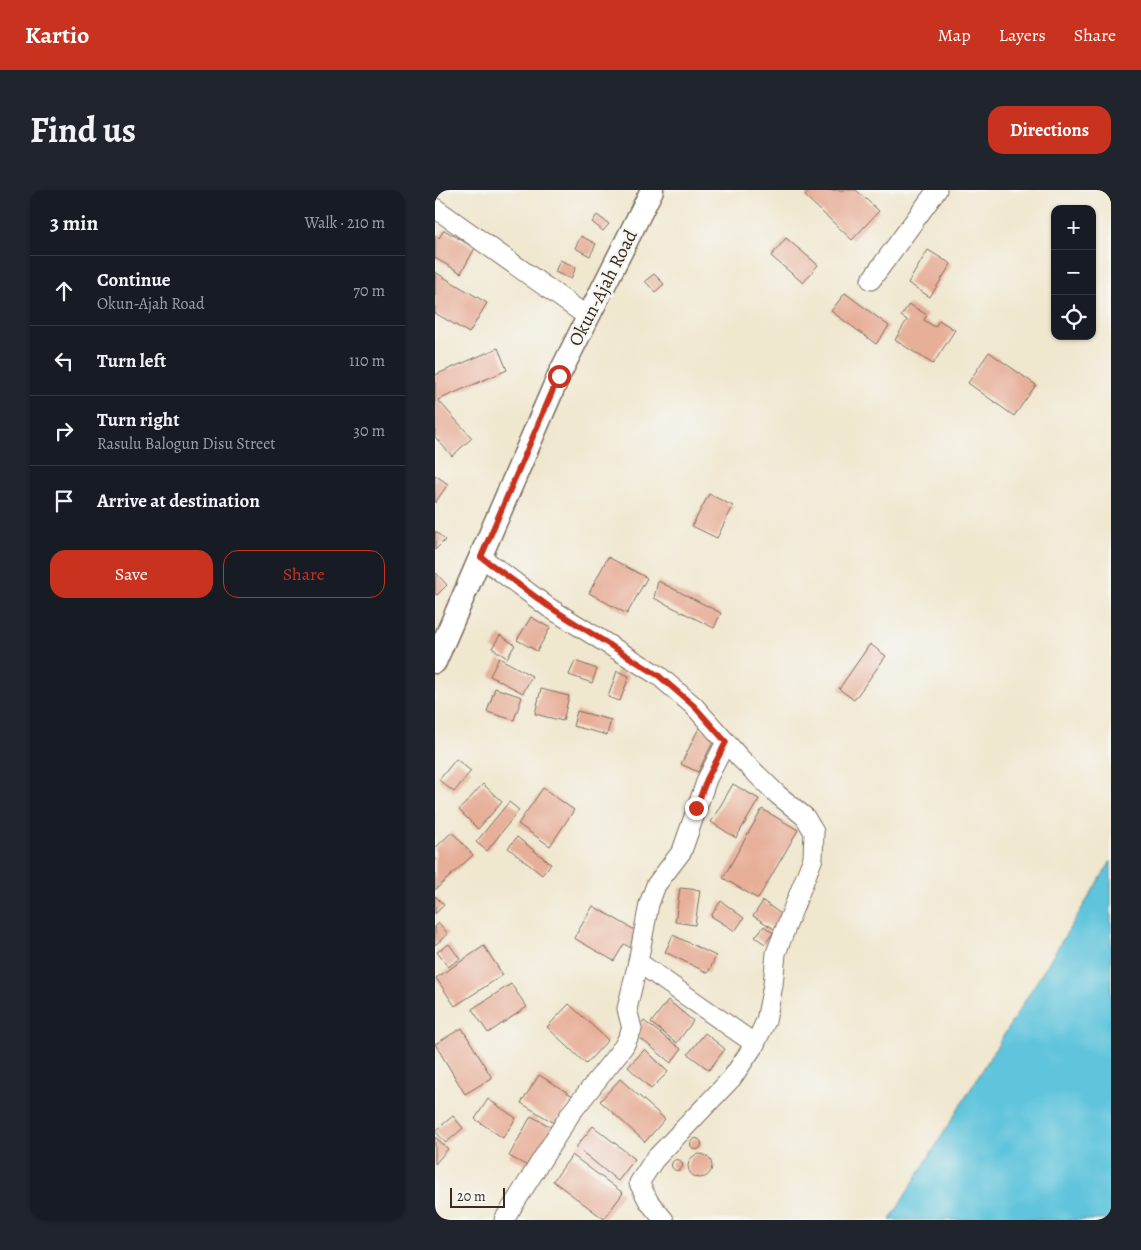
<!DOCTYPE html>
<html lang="en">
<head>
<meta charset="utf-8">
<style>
  body { margin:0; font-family:Alegreya,serif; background:#20242c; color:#f1f3f6 }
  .controls { position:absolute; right:15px; top:15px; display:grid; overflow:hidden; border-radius:10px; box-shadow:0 1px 4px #0004 }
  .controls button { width:45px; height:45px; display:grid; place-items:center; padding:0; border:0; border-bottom:1px solid #363941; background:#171b24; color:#f1f3f6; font:25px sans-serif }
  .scale { position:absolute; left:15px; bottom:12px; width:55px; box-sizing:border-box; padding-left:5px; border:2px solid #3b2a1e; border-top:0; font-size:14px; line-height:18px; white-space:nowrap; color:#3b2a1e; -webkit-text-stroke:4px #f6f6f2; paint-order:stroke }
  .stop { position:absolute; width:15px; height:15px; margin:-11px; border:4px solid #c8321e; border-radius:50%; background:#fff }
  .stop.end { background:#c8321e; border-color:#fff; box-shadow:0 1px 5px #0008 }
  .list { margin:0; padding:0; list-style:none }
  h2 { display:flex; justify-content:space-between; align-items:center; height:65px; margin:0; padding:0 20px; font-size:21px }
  h2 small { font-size:16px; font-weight:400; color:#9ea1a6 }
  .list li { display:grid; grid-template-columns:32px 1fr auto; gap:15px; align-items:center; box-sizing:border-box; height:70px; padding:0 20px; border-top:1px solid #363941 }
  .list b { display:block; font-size:19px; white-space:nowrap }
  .list p { margin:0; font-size:16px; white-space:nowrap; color:#9ea1a6 }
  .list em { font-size:16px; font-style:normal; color:#9ea1a6 }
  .actions { display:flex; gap:10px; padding:15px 20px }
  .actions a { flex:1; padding:11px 0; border:1px solid #c8321e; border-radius:15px; text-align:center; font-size:18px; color:#c8321e }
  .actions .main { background:#c8321e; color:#fff }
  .icon { flex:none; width:28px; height:28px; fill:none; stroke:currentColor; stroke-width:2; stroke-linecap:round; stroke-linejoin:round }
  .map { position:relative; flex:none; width:676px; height:1030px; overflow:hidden; border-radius:15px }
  header { display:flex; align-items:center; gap:30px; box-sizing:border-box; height:70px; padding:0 25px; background:#c8321e; color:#fff }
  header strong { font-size:24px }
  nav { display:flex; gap:28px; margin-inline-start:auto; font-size:18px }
  .intro { display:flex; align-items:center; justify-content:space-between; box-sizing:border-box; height:120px; padding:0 30px }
  h1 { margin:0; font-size:35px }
  .button { padding:12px 22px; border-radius:15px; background:#c8321e; color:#fff; font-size:18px; font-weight:700 }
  main { display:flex; gap:30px; padding:0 30px }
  aside { flex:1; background:#171b24; border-radius:15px; box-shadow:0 1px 4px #0004 }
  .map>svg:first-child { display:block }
</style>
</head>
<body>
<header>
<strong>Kartio</strong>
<nav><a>Map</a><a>Layers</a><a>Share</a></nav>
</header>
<div class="intro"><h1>Find us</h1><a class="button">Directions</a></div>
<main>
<aside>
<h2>3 min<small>Walk · 210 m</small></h2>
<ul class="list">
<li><svg class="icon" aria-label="ahead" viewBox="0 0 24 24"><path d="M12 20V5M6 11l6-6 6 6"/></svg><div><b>Continue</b><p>Okun-Ajah Road</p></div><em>70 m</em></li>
<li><svg class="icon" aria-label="left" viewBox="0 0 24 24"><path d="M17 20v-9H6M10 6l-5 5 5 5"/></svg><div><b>Turn left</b></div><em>110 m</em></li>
<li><svg class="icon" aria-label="right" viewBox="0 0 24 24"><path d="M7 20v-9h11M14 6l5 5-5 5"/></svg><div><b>Turn right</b><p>Rasulu Balogun Disu Street</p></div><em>30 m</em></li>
<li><svg class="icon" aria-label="arrive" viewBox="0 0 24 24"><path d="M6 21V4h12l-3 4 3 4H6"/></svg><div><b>Arrive at destination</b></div></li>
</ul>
<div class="actions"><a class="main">Save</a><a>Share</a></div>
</aside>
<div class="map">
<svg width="676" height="1030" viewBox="0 0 676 1030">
  <rect width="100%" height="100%" fill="#f6f6f2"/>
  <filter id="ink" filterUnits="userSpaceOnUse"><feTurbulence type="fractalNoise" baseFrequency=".02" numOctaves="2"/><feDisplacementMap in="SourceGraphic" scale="10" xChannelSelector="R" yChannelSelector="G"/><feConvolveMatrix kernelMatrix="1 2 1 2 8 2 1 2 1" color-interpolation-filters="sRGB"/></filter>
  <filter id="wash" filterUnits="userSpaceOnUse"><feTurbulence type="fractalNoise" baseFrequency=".0096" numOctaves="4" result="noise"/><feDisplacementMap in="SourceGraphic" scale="20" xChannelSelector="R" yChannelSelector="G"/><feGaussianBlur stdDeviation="1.12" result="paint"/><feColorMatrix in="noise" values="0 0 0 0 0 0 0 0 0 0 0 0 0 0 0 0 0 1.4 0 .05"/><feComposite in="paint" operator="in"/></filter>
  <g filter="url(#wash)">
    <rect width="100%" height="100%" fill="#f0e7cf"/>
    <!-- water -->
    <polygon fill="#5ec4dc" stroke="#4c777d" points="676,671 676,1030 455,1030"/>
    <g id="blocks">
      <!-- building -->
      <g fill="#e7ae98">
        <polygon points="375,0 421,0 444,21 417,50 370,6"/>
        <polygon points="162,25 174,34 168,41 157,32"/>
        <polygon points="9,40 40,58 26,83 0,68 0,45 4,48"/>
        <polygon points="146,46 161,54 155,66 140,58"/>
        <polygon points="351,48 383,75 368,93 336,66"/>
        <polygon points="493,60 516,74 495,107 473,93"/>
        <polygon points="125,70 141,77 136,89 120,82"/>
        <polygon points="0,82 52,113 34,143 0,123"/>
        <polygon points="219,84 229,94 220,102 210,91"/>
        <polygon points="410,103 454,136 441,154 396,121"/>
        <polygon points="474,114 492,125 489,130 500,137 504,130 520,140 498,174 460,150 472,130 466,126"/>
        <polygon points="63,158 72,180 3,210 37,248 17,266 0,247 0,185"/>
        <polygon points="554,162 601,195 579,226 533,193"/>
        <polygon points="0,285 13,294 0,313"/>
        <polygon points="274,304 298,316 282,348 257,336"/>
        <polygon points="0,341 10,350 0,360"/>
        <polygon points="173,367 212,388 192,424 154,403"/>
        <polygon points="0,382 12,395 2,405 0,404"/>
        <polygon points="223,391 286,423 279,438 219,408"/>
        <polygon points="96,427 115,438 102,461 82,450"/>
        <polygon points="65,445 80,455 72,468 57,458"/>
        <polygon points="435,454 451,466 419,510 404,499"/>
        <polygon points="64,468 97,486 88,503 55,486"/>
        <polygon points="140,471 162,479 157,493 134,485"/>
        <polygon points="182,481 194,486 185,511 173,507"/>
        <polygon points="60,498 87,507 79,530 52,522"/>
        <polygon points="106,499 134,506 128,531 100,524"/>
        <polygon points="142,521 176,530 172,545 138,536"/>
        <polygon points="264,538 281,546 263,582 246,574"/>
        <polygon points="21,569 36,581 19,602 4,590"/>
        <polygon points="48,594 67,612 43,639 24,620"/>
        <polygon points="298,594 324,609 301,648 276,632"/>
        <polygon points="108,598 139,620 115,656 83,634"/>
        <polygon points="74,612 84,620 52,661 41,652"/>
        <polygon points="327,619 363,640 323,709 288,688"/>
        <polygon points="17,642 38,665 0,700 0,658"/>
        <polygon points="82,647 116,674 107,685 73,658"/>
        <polygon points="245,698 265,700 260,735 240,732"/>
        <polygon points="0,706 9,715 0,724"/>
        <polygon points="286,711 309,728 300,741 276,726"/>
        <polygon points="328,711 350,727 341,740 318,726"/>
        <polygon points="158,716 205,743 196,758 189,754 179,771 139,748"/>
        <polygon points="4,733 13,744 0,755 0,737"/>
        <polygon points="329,736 338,743 330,754 320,747"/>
        <polygon points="238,745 281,766 273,783 230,762"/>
        <polygon points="14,754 25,769 13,777 2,762"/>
        <polygon points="49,756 68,785 20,816 1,788"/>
        <polygon points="76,794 92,817 53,843 37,819"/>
        <polygon points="233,810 258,831 242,853 216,833"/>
        <polygon points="134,814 173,850 151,874 112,837"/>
        <polygon points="209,831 246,859 236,873 200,844"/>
        <polygon points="27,838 57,888 30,904 0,854"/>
        <polygon points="270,843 290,859 274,880 253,864"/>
        <polygon points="210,859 233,882 216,899 193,877"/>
        <polygon points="104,885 138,906 121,934 86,913"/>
        <polygon points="185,889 230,929 210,952 165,911"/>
        <polygon points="53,909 81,928 68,948 40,929"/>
        <polygon points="18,926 28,938 11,953 0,941"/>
        <polygon points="96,926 118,938 96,978 74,966"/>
        <polygon points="158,936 200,969 183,991 141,957"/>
        <polygon points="0,947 13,959 0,974"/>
        <circle cx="261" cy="954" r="5.5"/>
        <circle cx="265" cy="976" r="12"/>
        <polygon points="137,965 188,1003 169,1029 118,991"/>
        <circle cx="242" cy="975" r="5.5"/>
      </g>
    </g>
  </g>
  <g filter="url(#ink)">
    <use href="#blocks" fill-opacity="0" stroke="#7a6c5c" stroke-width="1"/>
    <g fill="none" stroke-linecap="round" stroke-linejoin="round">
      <!-- minor casing -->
      <g stroke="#7a6c5c" stroke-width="21">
        <g id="minor">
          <polyline points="0,18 153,127"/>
          <polyline points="436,90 502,0"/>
          <polyline points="46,367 113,417 224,486 259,516 305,568 343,605 370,627 379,642 378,668 341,763 338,795 331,831 320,854 297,888 219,970 204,993 214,1012 229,1030"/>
          <polyline points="203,772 320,854"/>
          <polyline points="69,1030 136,923 189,856 197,839 192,819 203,772 214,714 221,695 247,661 272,589 291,552"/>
        </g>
      </g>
      <!-- tertiary casing -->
      <g stroke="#7a6c5c" stroke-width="25">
        <polyline id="tertiary" points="0,472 124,185 217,0"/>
      </g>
      <!-- minor -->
      <use href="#minor" stroke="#fff" stroke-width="19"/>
      <!-- tertiary -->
      <use href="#tertiary" stroke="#fff" stroke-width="22"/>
    </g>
  </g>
  <g fill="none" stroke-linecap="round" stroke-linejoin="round" filter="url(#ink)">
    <!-- route -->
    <polyline stroke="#c8321e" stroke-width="6" points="124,186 46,367 113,416 224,486 259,516 291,552 272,589 261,618"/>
  </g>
  <g text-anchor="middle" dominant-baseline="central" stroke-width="5" stroke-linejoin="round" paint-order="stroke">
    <!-- street labels -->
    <g font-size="19" fill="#3b2a1e" stroke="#f6f6f2">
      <text transform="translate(168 98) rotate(-63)">Okun-Ajah Road</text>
    </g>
  </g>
</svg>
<div class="controls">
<button>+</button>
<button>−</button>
<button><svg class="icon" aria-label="locate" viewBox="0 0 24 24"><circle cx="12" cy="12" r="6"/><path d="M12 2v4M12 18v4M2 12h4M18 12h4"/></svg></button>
</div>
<div class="scale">20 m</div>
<div class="stop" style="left:124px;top:186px"></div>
<div class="stop end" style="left:261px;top:618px"></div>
</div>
</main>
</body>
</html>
